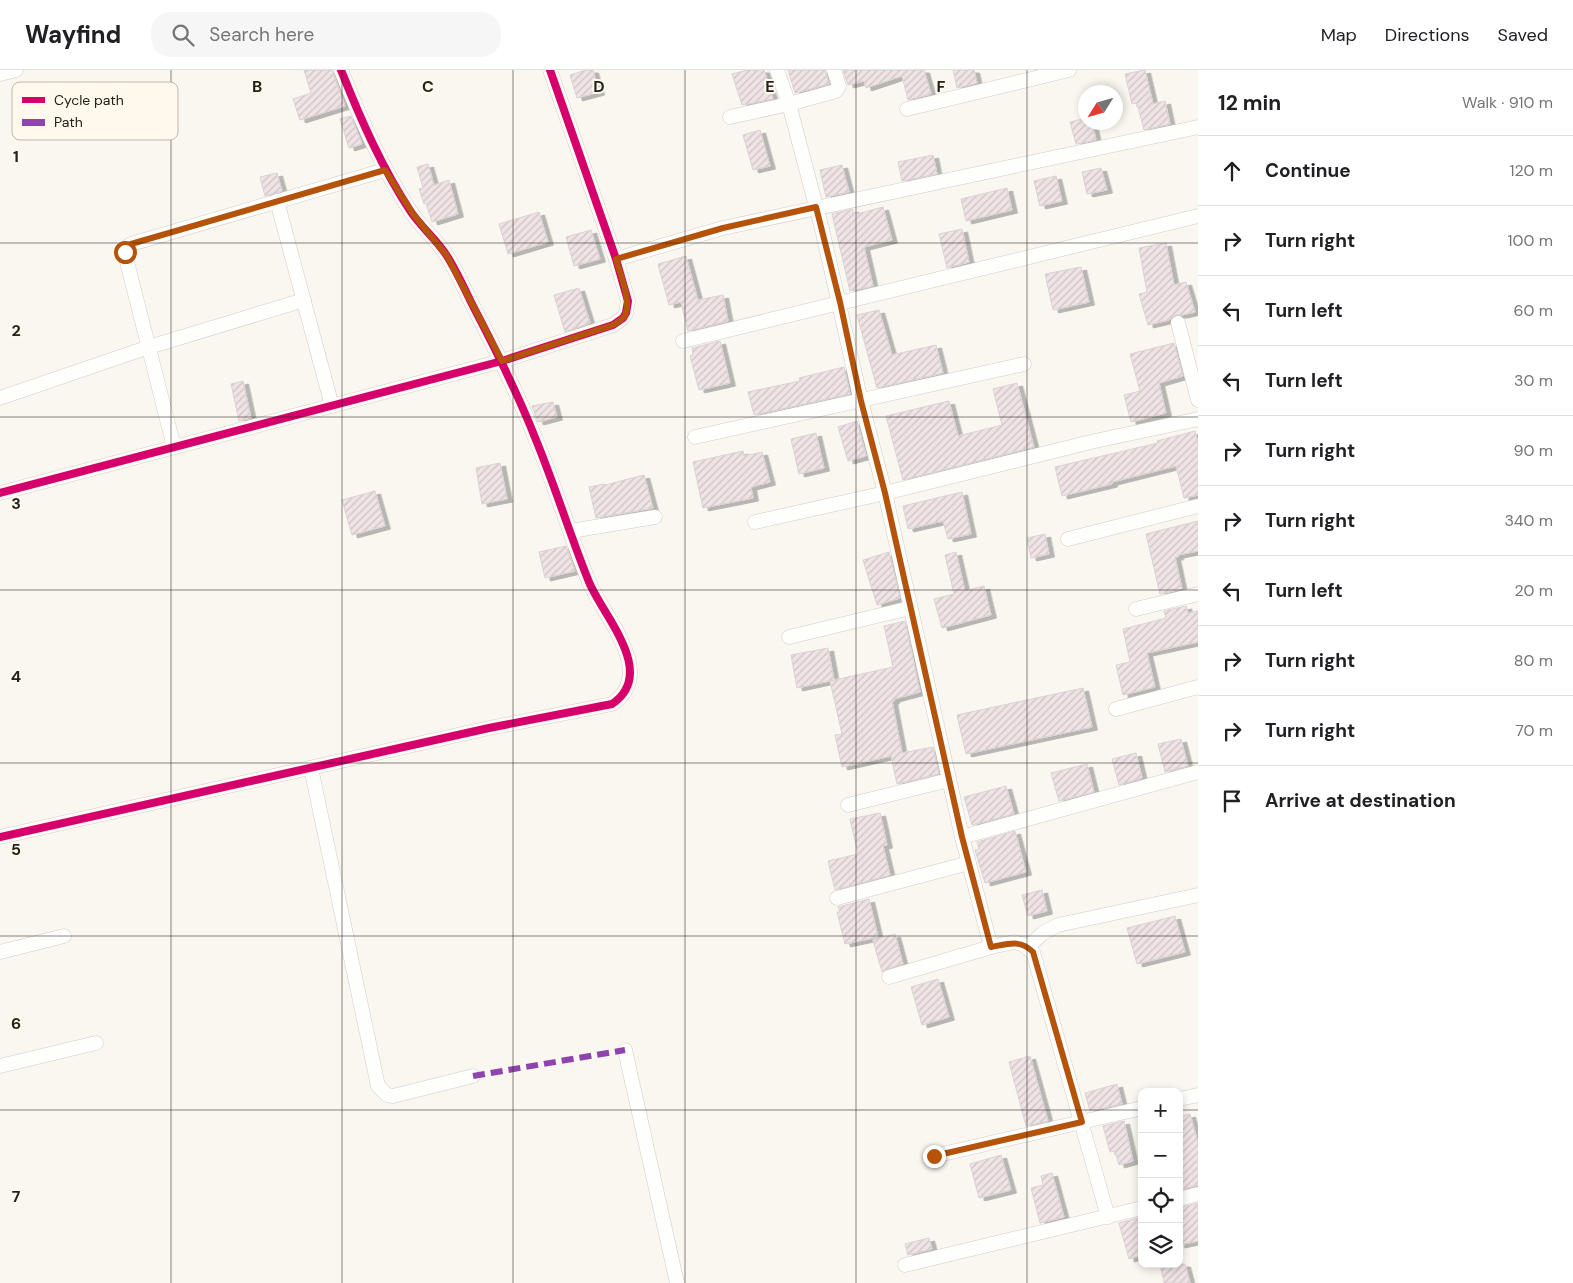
<!DOCTYPE html>
<html lang="en">
<head>
<meta charset="utf-8">
<style>
  body { margin:0; font-family:"DM Sans",sans-serif; background:#f6f6f6; color:#202124 }
  .controls { position:absolute; right:15px; bottom:15px; display:grid; overflow:hidden; border-radius:10px; box-shadow:0 2px 8px #0003 }
  .controls button { width:45px; height:45px; display:grid; place-items:center; padding:0; border:0; border-bottom:1px solid #e0e0e0; background:#fff; color:#202124; font:25px sans-serif }
  .compass { position:absolute; left:1078px; top:15px; width:45px; height:45px; border-radius:50%; background:#fff; box-shadow:0 2px 8px #0003; rotate:233deg }
  .stop { position:absolute; width:15px; height:15px; margin:-11px; border:4px solid #b45309; border-radius:50%; background:#fff }
  .stop.end { background:#b45309; border-color:#fff; box-shadow:0 1px 5px #0008 }
  .list { margin:0; padding:0; list-style:none }
  h2 { display:flex; justify-content:space-between; align-items:center; height:65px; margin:0; padding:0 20px; font-size:21px }
  h2 small { font-size:16px; font-weight:400; color:#757577 }
  .list li { display:grid; grid-template-columns:32px 1fr auto; gap:15px; align-items:center; box-sizing:border-box; height:70px; padding:0 20px; border-top:1px solid #e0e0e0 }
  .list b { display:block; font-size:19px; white-space:nowrap }
  .list em { font-size:16px; font-style:normal; color:#757577 }
  .icon { flex:none; width:28px; height:28px; fill:none; stroke:currentColor; stroke-width:2; stroke-linecap:round; stroke-linejoin:round }
  .map { position:relative; flex:none; width:1198px; height:1213px; overflow:hidden }
  header { display:flex; align-items:center; gap:30px; box-sizing:border-box; height:70px; padding:0 25px; background:#fff; border-bottom:1px solid #e0e0e0 }
  header strong { font-size:24px }
  nav { display:flex; gap:28px; margin-inline-start:auto; font-size:18px }
  .search { width:350px; height:45px; background:#f6f6f6; display:flex; align-items:center; gap:12px; box-sizing:border-box; padding:0 18px; border-radius:20px; color:#757577; font-size:19px }
  main { display:flex }
  aside { flex:1; background:#fff }
  .map>svg:first-child { display:block }
</style>
</head>
<body>
<header>
<strong>Wayfind</strong>
<div class="search"><svg class="icon" aria-label="search" viewBox="0 0 24 24"><circle cx="10" cy="10" r="6"/><path d="M15 15l6 6"/></svg>Search here</div>
<nav><a>Map</a><a>Directions</a><a>Saved</a></nav>
</header>
<main>
<div class="map">
<svg width="1198" height="1213" viewBox="0 0 1198 1213">
  <defs>
    <pattern id="building-hatch" width="6" height="6" patternUnits="userSpaceOnUse" patternTransform="scale(1.25)"><rect width="6" height="6" fill="#f0e3e5"/><path d="M-1 1l2-2M0 6l6-6M5 7l2-2" fill="none" stroke="#cec2c4"/></pattern>
    <filter id="shadow"><feDropShadow dx="5.5" dy="3" stdDeviation="0" flood-color="#0004"/></filter>
  </defs>
  <rect width="100%" height="100%" fill="#faf7f1"/>
  <!-- building -->
  <g fill="url(#building-hatch)" stroke="#d8d3d2" filter="url(#shadow)">
    <polygon points="304,0 332,0 345,36 300,50 293,29 311,23"/>
    <polygon points="586,0 593,0 599,22 577,28 570,5"/>
    <polygon points="747,0 764,0 773,29 742,35 732,4"/>
    <polygon points="788,0 825,0 829,14 795,23"/>
    <polygon points="843,0 924,0 931,24 908,30 902,6 866,18 864,11 848,15"/>
    <polygon points="953,0 974,0 977,13 957,18"/>
    <polygon points="1145,0 1153,34 1165,31 1170,54 1144,60 1137,33 1132,34 1125,4"/>
    <polygon points="351,46 362,74 349,78 340,49"/>
    <polygon points="1086,48 1086,52 1092,52 1096,70 1076,74 1070,52"/>
    <polygon points="760,60 770,96 753,100 743,65"/>
    <polygon points="933,85 937,104 902,111 898,92"/>
    <polygon points="428,94 434,115 449,110 458,144 432,152 426,133 424,134 419,119 423,118 417,97"/>
    <polygon points="842,95 849,122 826,127 820,100"/>
    <polygon points="1101,98 1107,120 1087,124 1082,102"/>
    <polygon points="277,103 282,121 265,126 260,107"/>
    <polygon points="1056,106 1062,131 1040,136 1034,111"/>
    <polygon points="1007,118 1012,140 966,151 961,129"/>
    <polygon points="883,137 892,170 864,177 873,216 850,221 832,144 853,139 853,143 856,142 857,144"/>
    <polygon points="539,142 548,172 508,184 499,154"/>
    <polygon points="962,159 969,192 947,198 939,164"/>
    <polygon points="591,160 600,189 574,196 566,167"/>
    <polygon points="1166,173 1174,215 1186,212 1195,242 1182,245 1175,245 1169,250 1148,255 1139,224 1147,222 1139,178"/>
    <polygon points="686,186 698,230 723,225 728,251 688,261 681,232 669,235 658,194"/>
    <polygon points="1081,197 1089,232 1053,240 1045,204"/>
    <polygon points="579,218 590,253 565,262 554,225"/>
    <polygon points="879,240 892,285 936,275 943,303 877,318 857,245"/>
    <polygon points="720,271 730,313 699,320 690,286 693,285 692,278"/>
    <polygon points="1174,273 1183,306 1159,313 1166,343 1131,352 1124,325 1140,321 1130,284"/>
    <polygon points="844,297 850,324 754,345 748,322 800,311 799,308"/>
    <polygon points="243,311 251,348 239,351 231,314"/>
    <polygon points="1017,313 1034,377 903,410 886,346 949,331 958,366 1002,355 993,319"/>
    <polygon points="553,332 557,347 538,352 532,336"/>
    <polygon points="857,351 866,386 848,391 838,357"/>
    <polygon points="1195,361 1198,374 1198,425 1184,428 1176,396 1112,412 1112,414 1062,426 1055,397 1158,373 1157,371"/>
    <polygon points="816,363 824,398 799,404 791,369"/>
    <polygon points="743,381 744,386 762,382 770,412 751,417 753,428 703,438 693,392"/>
    <polygon points="500,393 507,429 482,434 476,398"/>
    <polygon points="644,405 653,438 596,448 589,417 604,414 605,415"/>
    <polygon points="375,421 385,456 352,465 342,430"/>
    <polygon points="962,422 971,464 948,469 943,451 908,459 903,436"/>
    <polygon points="1198,451 1198,481 1178,485 1178,487 1175,487 1182,519 1160,524 1146,464"/>
    <polygon points="1045,464 1049,484 1031,488 1027,468"/>
    <polygon points="566,476 575,501 545,508 539,482"/>
    <polygon points="889,482 900,528 877,535 863,490"/>
    <polygon points="956,482 965,521 984,516 991,545 942,558 934,529 954,524 945,485"/>
    <polygon points="1186,536 1188,543 1198,541 1198,572 1147,583 1155,617 1123,625 1116,595 1130,592 1123,559 1166,548 1164,541"/>
    <polygon points="905,551 920,622 894,629 894,631 892,631 902,683 933,677 939,704 897,714 891,686 842,697 835,665 842,664 830,611 893,597 884,556"/>
    <polygon points="828,578 834,610 797,618 791,585"/>
    <polygon points="1083,618 1092,657 966,684 957,645"/>
    <polygon points="1181,669 1188,696 1165,702 1158,674"/>
    <polygon points="1136,683 1142,708 1119,715 1112,689"/>
    <polygon points="1087,694 1094,722 1059,731 1051,703"/>
    <polygon points="1006,716 1014,744 972,755 964,727"/>
    <polygon points="880,743 887,775 883,776 890,805 835,820 828,791 858,784 850,749"/>
    <polygon points="1015,761 1026,802 985,813 975,780 979,779 977,772"/>
    <polygon points="1042,820 1047,841 1028,846 1022,825"/>
    <polygon points="869,829 878,867 845,874 837,842 840,842 838,837"/>
    <polygon points="1175,846 1185,882 1137,894 1127,858"/>
    <polygon points="895,864 903,894 887,899 882,902 873,870"/>
    <polygon points="938,909 949,947 922,955 911,917"/>
    <polygon points="1030,986 1048,1051 1026,1056 1009,992"/>
    <polygon points="1117,1014 1122,1034 1090,1041 1085,1023"/>
    <polygon points="1190,1044 1198,1073 1198,1115 1179,1120 1179,1047"/>
    <polygon points="1124,1051 1133,1091 1119,1095 1115,1081 1110,1082 1103,1056"/>
    <polygon points="1001,1085 1011,1120 979,1128 970,1094"/>
    <polygon points="1052,1103 1064,1147 1040,1153 1031,1118 1043,1115 1041,1106"/>
    <polygon points="1198,1133 1198,1171 1179,1175 1179,1138"/>
    <polygon points="1142,1147 1142,1185 1129,1189 1119,1153"/>
    <polygon points="929,1168 932,1179 908,1185 905,1174"/>
    <polygon points="1160,1194 1185,1194 1190,1213 1164,1213"/>
  </g>
  <g fill="none" stroke-linecap="round" stroke-linejoin="round">
    <!-- street casing -->
    <g stroke="#d1cdc7" stroke-width="15">
      <g id="street">
        <polyline points="777,0 789,34 822,159 861,331 885,423 962,767 991,877"/>
        <polyline points="0,4 16,0"/>
        <polyline points="907,39 1069,0"/>
        <polyline points="730,47 789,34 836,21 839,16 834,0"/>
        <polyline points="277,131 332,336"/>
        <polyline points="616,189 723,158 1198,57"/>
        <polyline points="1178,253 1198,330"/>
        <polyline points="683,271 1198,146"/>
        <polyline points="0,328 149,277 304,230"/>
        <polyline points="695,367 1024,294"/>
        <polyline points="174,377 126,188 127,177 131,174 385,100"/>
        <polyline points="0,423 502,291 613,255 623,248 626,243 628,231 616,189 550,0"/>
        <polyline points="755,452 885,423 1095,371 1198,349"/>
        <polyline points="571,461 655,447"/>
        <polyline points="1068,469 1198,436"/>
        <polyline points="1136,539 1198,524"/>
        <polyline points="789,567 910,538"/>
        <polyline points="1116,639 1198,617"/>
        <polyline points="311,698 378,1016 387,1025 393,1026 473,1006"/>
        <polyline points="848,735 949,710"/>
        <path d="M0 767 489 658 612 634C658 603 603 546 589 512 570 465 555 416 536 370 518 324 496 280 473 236 465 220 457 202 447 186 437 170 422 158 411 142 382 98 361 50 341 0"/>
        <polyline points="962,767 1198,702"/>
        <polyline points="837,828 969,793"/>
        <polyline points="1028,877 1043,863 1058,855 1198,825"/>
        <polyline points="0,882 64,866"/>
        <polyline points="889,907 991,877 1014,872 1022,874 1033,882 1108,1147"/>
        <polyline points="625,980 677,1213"/>
        <polyline points="0,996 96,973"/>
        <polyline points="1179,1029 1198,1025"/>
        <polyline points="934,1086 1142,1038"/>
        <polyline points="1179,1129 1198,1124"/>
        <polyline points="905,1195 1142,1138"/>
      </g>
    </g>
    <!-- street -->
    <use href="#street" stroke="#fefefd" stroke-width="14"/>
    <!-- quiet -->
    <polyline stroke="#8e44ad" stroke-width="6" stroke-dasharray="12 6" stroke-linecap="butt" points="473,1006 625,980"/>
    <!-- cycleway casing -->
    <g stroke="#fef8ed" stroke-width="11">
      <g id="cycleway">
        <polyline points="0,423 502,291 613,255 623,248 626,243 628,231 616,189 550,0"/>
        <path d="M0 767 489 658 612 634C658 603 603 546 589 512 570 465 555 416 536 370 518 324 496 280 473 236 465 220 457 202 447 186 437 170 422 158 411 142 382 98 361 50 341 0"/>
      </g>
    </g>
    <!-- cycleway -->
    <use href="#cycleway" stroke="#d6006c" stroke-width="8"/>
  </g>
  <g fill="none" stroke-linecap="round" stroke-linejoin="round">
    <!-- route -->
    <path stroke="#b45309" stroke-width="6" d="M125 182 131 174 385 100 413 144 447 186 502 291 613 255C616 253 620 251 623 248 634 236 620 204 616 189L723 158 816 137 840 232 861 331 885 423 962 767 991 877C1008 874 1020 869 1033 882L1082 1052 934 1086"/>
  </g>
  <!-- grid -->
  <path fill="none" stroke="#25221b" stroke-width="1" stroke-opacity="0.55" d="M171 0V1213M342 0V1213M513 0V1213M685 0V1213M856 0V1213M1027 0V1213M0 173H1198M0 347H1198M0 520H1198M0 693H1198M0 866H1198M0 1040H1142M1179 1040H1198"/>
  <!-- legend -->
  <rect x="12" y="12" width="166" height="58" rx="8" fill="#fef8ed" stroke="#bdb8ae" stroke-width="1"/>
  <rect x="22" y="27" width="23" height="6" fill="#d6006c"/>
  <rect x="22" y="49" width="23" height="7" fill="#8e44ad"/>
  <g font-size="14" fill="#25221b">
    <text x="54" y="35">Cycle path</text>
    <text x="54" y="57">Path</text>
  </g>
  <g font-size="16" text-anchor="middle" font-weight="bold" fill="#25221b" stroke="#fef8ed" stroke-width="4" stroke-linejoin="round" paint-order="stroke">
    <text x="257" y="22">B</text>
    <text x="428" y="22">C</text>
    <text x="599" y="22">D</text>
    <text x="770" y="22">E</text>
    <text x="941" y="22">F</text>
    <text x="16" y="92">1</text>
    <text x="16" y="266">2</text>
    <text x="16" y="439">3</text>
    <text x="16" y="612">4</text>
    <text x="16" y="785">5</text>
    <text x="16" y="959">6</text>
    <text x="16" y="1132">7</text>
  </g>
</svg>
<div class="controls">
<button>+</button>
<button>−</button>
<button><svg class="icon" aria-label="locate" viewBox="0 0 24 24"><circle cx="12" cy="12" r="6"/><path d="M12 2v4M12 18v4M2 12h4M18 12h4"/></svg></button>
<button><svg class="icon" aria-label="layers" viewBox="0 0 24 24"><path d="M12 4l9 5-9 5-9-5zM3 14l9 5 9-5"/></svg></button>
</div>
<svg class="compass" viewBox="-18 -18 36 36"><path d="M0-13l5 13h-10z" fill="#e53935"/><path d="M0 13l5-13h-10z" fill="#757577"/></svg>
<div class="stop" style="left:125px;top:182px"></div>
<div class="stop end" style="left:934px;top:1086px"></div>
</div>
<aside>
<h2>12 min<small>Walk · 910 m</small></h2>
<ul class="list">
<li><svg class="icon" aria-label="ahead" viewBox="0 0 24 24"><path d="M12 20V5M6 11l6-6 6 6"/></svg><div><b>Continue</b></div><em>120 m</em></li>
<li><svg class="icon" aria-label="right" viewBox="0 0 24 24"><path d="M7 20v-9h11M14 6l5 5-5 5"/></svg><div><b>Turn right</b></div><em>100 m</em></li>
<li><svg class="icon" aria-label="left" viewBox="0 0 24 24"><path d="M17 20v-9H6M10 6l-5 5 5 5"/></svg><div><b>Turn left</b></div><em>60 m</em></li>
<li><svg class="icon" aria-label="left" viewBox="0 0 24 24"><path d="M17 20v-9H6M10 6l-5 5 5 5"/></svg><div><b>Turn left</b></div><em>30 m</em></li>
<li><svg class="icon" aria-label="right" viewBox="0 0 24 24"><path d="M7 20v-9h11M14 6l5 5-5 5"/></svg><div><b>Turn right</b></div><em>90 m</em></li>
<li><svg class="icon" aria-label="right" viewBox="0 0 24 24"><path d="M7 20v-9h11M14 6l5 5-5 5"/></svg><div><b>Turn right</b></div><em>340 m</em></li>
<li><svg class="icon" aria-label="left" viewBox="0 0 24 24"><path d="M17 20v-9H6M10 6l-5 5 5 5"/></svg><div><b>Turn left</b></div><em>20 m</em></li>
<li><svg class="icon" aria-label="right" viewBox="0 0 24 24"><path d="M7 20v-9h11M14 6l5 5-5 5"/></svg><div><b>Turn right</b></div><em>80 m</em></li>
<li><svg class="icon" aria-label="right" viewBox="0 0 24 24"><path d="M7 20v-9h11M14 6l5 5-5 5"/></svg><div><b>Turn right</b></div><em>70 m</em></li>
<li><svg class="icon" aria-label="arrive" viewBox="0 0 24 24"><path d="M6 21V4h12l-3 4 3 4H6"/></svg><div><b>Arrive at destination</b></div></li>
</ul>
</aside>
</main>
</body>
</html>
